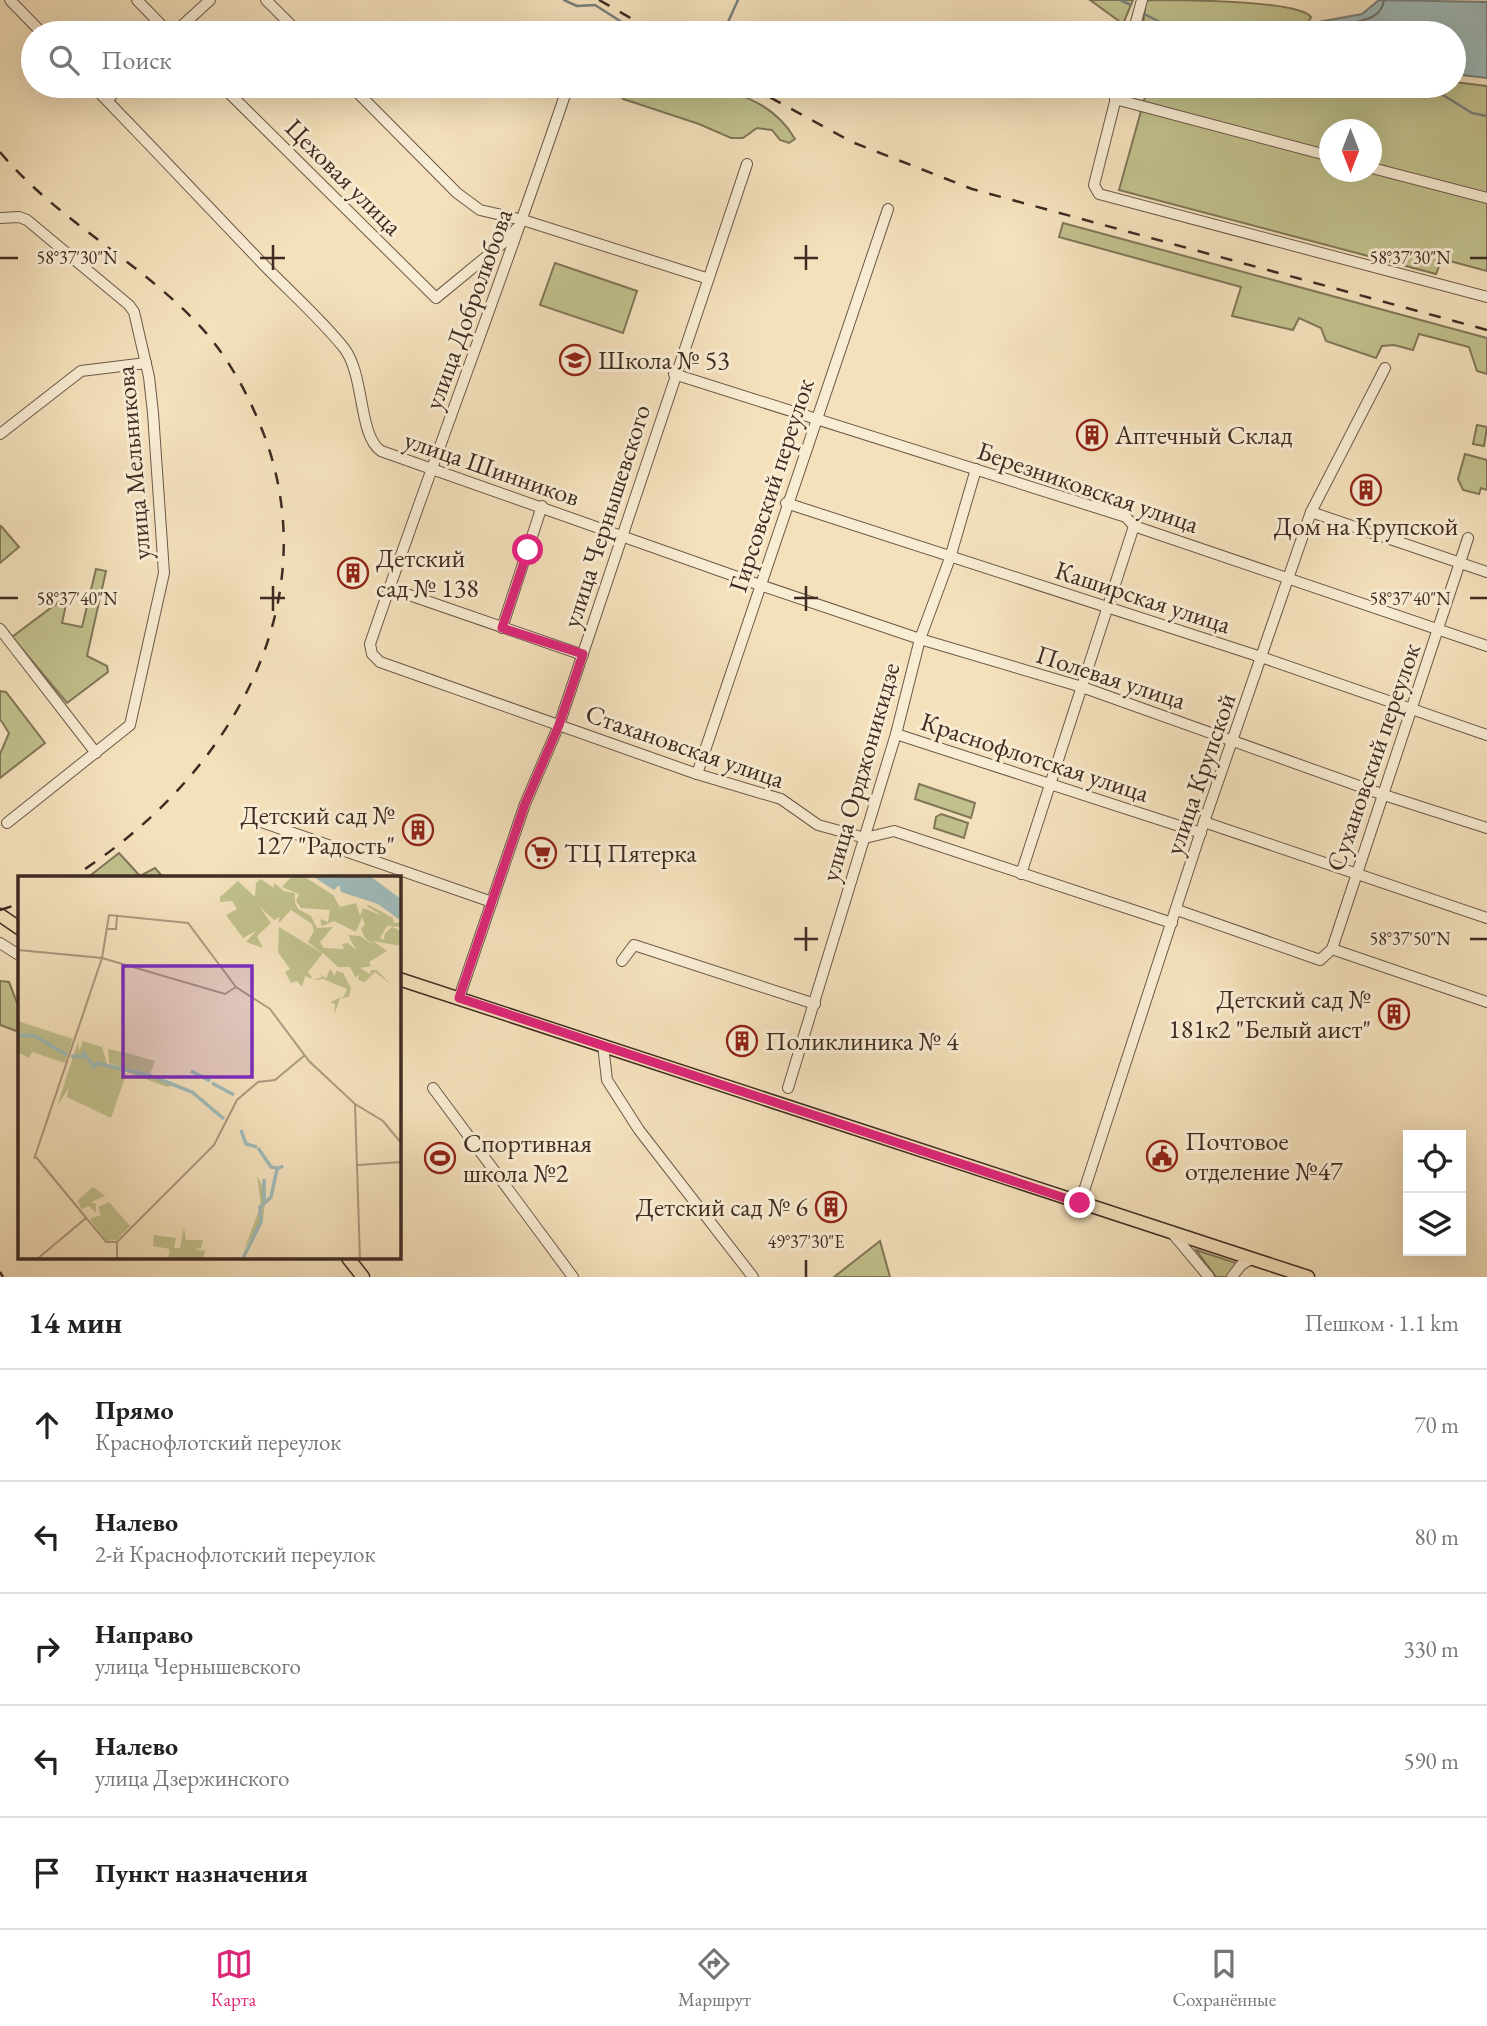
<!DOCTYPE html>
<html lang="ru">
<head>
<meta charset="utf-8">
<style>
  body { margin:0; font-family:"EB Garamond",serif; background:#f6f6f6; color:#222 }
  .controls { position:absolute; right:21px; bottom:21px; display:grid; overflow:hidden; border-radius:0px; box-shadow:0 7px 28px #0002 }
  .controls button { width:63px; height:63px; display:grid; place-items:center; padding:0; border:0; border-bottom:2px solid #e0e0e0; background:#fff; color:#222; font:35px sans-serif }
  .compass { position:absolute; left:1319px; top:119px; width:63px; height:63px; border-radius:50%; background:#fff; box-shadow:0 7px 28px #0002; rotate:180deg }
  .stop { position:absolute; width:21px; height:21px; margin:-16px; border:5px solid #db2777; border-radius:50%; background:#fff }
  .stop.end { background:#db2777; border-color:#fff; box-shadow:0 2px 7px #0008 }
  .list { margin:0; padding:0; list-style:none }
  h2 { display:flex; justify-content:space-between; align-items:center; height:91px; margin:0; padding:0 28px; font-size:30px }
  h2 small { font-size:23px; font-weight:400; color:#767676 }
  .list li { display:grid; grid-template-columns:46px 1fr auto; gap:21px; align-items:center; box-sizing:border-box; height:112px; padding:0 28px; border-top:2px solid #e0e0e0 }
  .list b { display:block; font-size:26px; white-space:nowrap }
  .list p { margin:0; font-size:23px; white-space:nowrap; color:#767676 }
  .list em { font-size:23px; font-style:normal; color:#767676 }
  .icon { flex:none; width:38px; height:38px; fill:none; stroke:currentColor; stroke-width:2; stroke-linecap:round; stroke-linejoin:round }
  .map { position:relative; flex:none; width:1487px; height:1277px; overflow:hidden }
  .search { position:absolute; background:#fff; box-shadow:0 7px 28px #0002; left:21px; right:21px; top:21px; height:77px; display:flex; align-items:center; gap:18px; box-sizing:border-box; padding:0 24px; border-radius:38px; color:#767676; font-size:26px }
  .sheet { height:651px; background:#fff }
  nav { display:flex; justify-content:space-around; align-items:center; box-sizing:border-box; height:98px; border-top:2px solid #e0e0e0; background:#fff; font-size:19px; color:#767676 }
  nav a { display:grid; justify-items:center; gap:4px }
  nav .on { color:#db2777 }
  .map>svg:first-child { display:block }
</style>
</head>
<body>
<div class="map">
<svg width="1487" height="1277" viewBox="0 0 1487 1277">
  <rect width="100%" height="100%" fill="#f4e1bc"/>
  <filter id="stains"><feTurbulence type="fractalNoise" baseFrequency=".00286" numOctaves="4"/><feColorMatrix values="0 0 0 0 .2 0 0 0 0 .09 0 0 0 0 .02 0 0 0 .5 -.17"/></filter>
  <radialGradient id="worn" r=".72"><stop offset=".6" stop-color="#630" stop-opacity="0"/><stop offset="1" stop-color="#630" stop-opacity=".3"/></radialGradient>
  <!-- green -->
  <g fill="#c1c18d" stroke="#807658" stroke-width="2" fill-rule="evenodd">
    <polygon points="1090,0 1133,0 1123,24"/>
    <path d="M1146 0C1175 0 1298 0 1311 17L1304 33 1142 32Z"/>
    <path d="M1454 82 1487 86V271L1442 259 1436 274 1119 190 1148 86H1454ZM1330 130H1372V172H1330Z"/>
    <path d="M617 86C678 86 759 77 795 139L789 143 780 140 772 130 757 128 743 138H731L699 124 623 99Z"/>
    <polygon points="1063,223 1487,338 1487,374 1477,371 1469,347 1419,334 1413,350 1394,345 1382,346 1376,358 1326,341 1321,328 1299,318 1293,330 1232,316 1241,287 1059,237"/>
    <polygon points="555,263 637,291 623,333 540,305"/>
    <polygon points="1477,425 1487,427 1484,446 1473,444"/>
    <polygon points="1465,454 1487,460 1487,490 1481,488 1479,494 1463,490 1458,479"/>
    <polygon points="1,526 19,547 0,563 0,527"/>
    <polygon points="96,569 106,571 87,656 107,666 108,672 67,703 12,637 68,595 62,623 82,627"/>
    <polygon points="0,691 6,692 45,743 0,778 0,754 9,733 0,719"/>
    <polygon points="919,784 975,803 971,818 915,799"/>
    <polygon points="941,814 968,823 964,838 934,828 936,817"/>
    <polygon points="119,853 140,876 155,868 164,878 87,878"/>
    <polygon points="0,981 9,982 19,1008 19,1032 0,1025"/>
    <polygon points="880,1241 890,1277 834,1277"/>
    <polygon points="1196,1250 1236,1263 1229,1277 1216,1277"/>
  </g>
  <!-- water -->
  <polygon fill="#9fbbba" stroke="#79817e" stroke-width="2" points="1379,0 1487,2 1487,78 1454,74 1454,33 1314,32 1319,22 1362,14"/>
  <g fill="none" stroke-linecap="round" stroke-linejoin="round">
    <!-- shore -->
    <path stroke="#6f736e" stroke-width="2" d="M1321 33C1335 17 1380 30 1384 0"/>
    <!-- stream -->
    <g stroke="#79817e" stroke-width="2.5">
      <polyline points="564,0 577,6 595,5 639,33"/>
      <polyline points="1120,0 1131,5"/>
      <polyline points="1144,14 1182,33"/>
      <polyline points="723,33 738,0"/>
      <polyline points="1398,86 1443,95 1472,113 1487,116"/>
    </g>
    <!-- minor casing -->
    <g stroke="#6c5849" stroke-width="12">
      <g id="minor">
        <polyline points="10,0 42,33"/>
        <polyline points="137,0 169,33"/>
        <polyline points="266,0 299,33"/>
        <polyline points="174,33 210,0"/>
        <polyline points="1133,33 1142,0"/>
        <path d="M93 86C150 145 206 204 263 264 290 292 320 318 344 348 365 375 358 435 381 451L760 585 920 639 1082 687 1384 795 1487 828"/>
        <polyline points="222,86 436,298 509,238 516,229"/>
        <polyline points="351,86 457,193 480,210 523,220 706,278"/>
        <path d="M568 86C505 273 434 457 370 644L372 654 380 662 697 774 781 799 818 825 865 838 894 831 1172 923"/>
        <polyline points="1119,86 1094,185 1099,194 1487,297"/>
        <polyline points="1115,99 1330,156"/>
        <polyline points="107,100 121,86"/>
        <polyline points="1372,168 1487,198"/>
        <polyline points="0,218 19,217 27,220 129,305 134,312 149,377 153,413 164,573 130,725 7,823"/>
        <polyline points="674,374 1126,517 1134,526 1487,646"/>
        <polyline points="0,434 81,371 146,363"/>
        <polyline points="786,503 1261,657 1487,735"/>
        <polyline points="1311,512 1487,572"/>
        <polyline points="389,588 583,655"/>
        <polyline points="502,628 542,506"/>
        <polyline points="0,629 96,753"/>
        <polyline points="896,734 1201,833"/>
        <polyline points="697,774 888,209"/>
        <polyline points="250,818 492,902"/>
        <polyline points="1204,822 1487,918"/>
        <polyline points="1021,874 1134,526"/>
        <polyline points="1177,910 1320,960 1332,949 1487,1002"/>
        <polyline points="0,943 19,955"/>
        <polyline points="1332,949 1468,538"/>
        <polyline points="622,961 634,945 815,1004"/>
        <polyline points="459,998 525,804 559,725 747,164"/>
        <polyline points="603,1045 607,1080 639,1130 753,1277"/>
        <polyline points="433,1088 573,1277"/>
        <polyline points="788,1088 896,734 920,639 950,558 976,469"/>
        <polyline points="1080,1203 1204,822 1311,512 1385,368"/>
        <polyline points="1173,1234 1209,1277"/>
        <polyline points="1232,1277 1241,1265 1251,1259"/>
      </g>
    </g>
    <!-- major casing -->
    <g stroke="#3f2b23" stroke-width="15">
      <g id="major">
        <polyline points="0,915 19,928"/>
        <polyline points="399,979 1308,1277"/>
        <polyline points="348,1258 363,1277"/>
      </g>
    </g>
    <!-- minor -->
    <use href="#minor" stroke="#f8ecd3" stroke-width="10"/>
    <!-- major -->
    <use href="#major" stroke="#f4e1bc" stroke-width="12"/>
    <!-- rail -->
    <g stroke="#3f2b23" stroke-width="2.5" stroke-dasharray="12 12" stroke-linecap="butt">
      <polyline points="599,0 657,33"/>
      <polyline points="749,86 852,142 972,189 1487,330"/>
      <path d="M0 152C59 223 146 264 207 334 233 365 252 402 266 440 328 617 219 786 71 878"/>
      <polyline points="0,910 19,904"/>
      <polyline points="0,1272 3,1277"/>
    </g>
  </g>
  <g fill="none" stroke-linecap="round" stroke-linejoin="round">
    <!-- route -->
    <polyline stroke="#db2777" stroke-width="9" points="528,550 502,628 583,654 559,725 525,804 459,998 1080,1203"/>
  </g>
  <!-- ticks -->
  <path fill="none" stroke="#3f2b23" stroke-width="2.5" d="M273 245V270M806 245V270M0 258H18M260 258H285M794 258H818M1470 258H1487M273 586V611M806 586V611M0 598H18M260 598H285M794 598H818M1470 598H1487M806 927V951M794 939H818M1470 939H1487M806 1260V1277"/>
  <!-- icons -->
  <defs>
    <g id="school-ring" transform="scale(1.575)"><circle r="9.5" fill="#f8ecd3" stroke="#8f2418" stroke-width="1.5"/><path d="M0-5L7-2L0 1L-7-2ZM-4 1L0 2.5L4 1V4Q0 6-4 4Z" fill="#8f2418"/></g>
    <g id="building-ring" transform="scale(1.575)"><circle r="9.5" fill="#f8ecd3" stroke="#8f2418" stroke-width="1.5"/><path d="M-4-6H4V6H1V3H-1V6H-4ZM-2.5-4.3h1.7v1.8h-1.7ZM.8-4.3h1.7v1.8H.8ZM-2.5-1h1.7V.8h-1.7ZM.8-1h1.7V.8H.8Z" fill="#8f2418"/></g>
    <g id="supermarket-ring" transform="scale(1.575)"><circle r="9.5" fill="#f8ecd3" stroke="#8f2418" stroke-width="1.5"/><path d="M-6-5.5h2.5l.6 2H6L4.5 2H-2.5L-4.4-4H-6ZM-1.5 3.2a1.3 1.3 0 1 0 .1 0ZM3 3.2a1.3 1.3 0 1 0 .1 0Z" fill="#8f2418"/></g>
    <g id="civic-ring" transform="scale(1.575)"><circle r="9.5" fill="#f8ecd3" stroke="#8f2418" stroke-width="1.5"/><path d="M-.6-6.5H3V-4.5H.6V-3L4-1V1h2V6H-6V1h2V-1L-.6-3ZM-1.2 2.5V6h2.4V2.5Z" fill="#8f2418"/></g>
    <g id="stadium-ring" transform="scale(1.575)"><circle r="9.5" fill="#f8ecd3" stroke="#8f2418" stroke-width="1.5"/><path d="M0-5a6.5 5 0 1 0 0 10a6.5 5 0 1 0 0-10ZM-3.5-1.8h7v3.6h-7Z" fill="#8f2418"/></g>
  </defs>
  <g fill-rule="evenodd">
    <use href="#school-ring" x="575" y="360"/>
    <use href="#building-ring" x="1092" y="435"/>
    <use href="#building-ring" x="1366" y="490"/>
    <use href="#building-ring" x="353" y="573"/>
    <use href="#building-ring" x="418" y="830"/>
    <use href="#supermarket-ring" x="541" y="853"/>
    <use href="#building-ring" x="1394" y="1014"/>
    <use href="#building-ring" x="742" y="1041"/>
    <use href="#civic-ring" x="1162" y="1156"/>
    <use href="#stadium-ring" x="440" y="1158"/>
    <use href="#building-ring" x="831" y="1207"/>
  </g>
  <g text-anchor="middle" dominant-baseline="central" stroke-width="6" stroke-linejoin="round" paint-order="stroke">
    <!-- street labels -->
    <g font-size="26" fill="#3f2b23" stroke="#f8ecd3">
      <text transform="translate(344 177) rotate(45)">Цеховая улица</text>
      <text transform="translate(468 309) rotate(-70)">улица Добролюбова</text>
      <text transform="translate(133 463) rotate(-95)">улица Мельникова</text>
      <text transform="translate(492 468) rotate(19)">улица Шинников</text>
      <text transform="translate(771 485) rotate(-72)">Гирсовский переулок</text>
      <text transform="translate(1088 487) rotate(19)">Березниковская улица</text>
      <text transform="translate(606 516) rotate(-72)">улица Чернышевского</text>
      <text transform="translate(1143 597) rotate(18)">Каширская улица</text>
      <text transform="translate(1111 677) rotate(18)">Полевая улица</text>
      <text transform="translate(685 746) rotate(19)">Стахановская улица</text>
      <text transform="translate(1035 757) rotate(18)">Краснофлотская улица</text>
      <text transform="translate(1373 757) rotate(-71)">Сухановский переулок</text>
      <text transform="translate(860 772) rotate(-74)">улица Орджоникидзе</text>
      <text transform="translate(1200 774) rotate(-71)">улица Крупской</text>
    </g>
    <!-- poi labels -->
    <g font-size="26" fill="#3f2b23" stroke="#f8ecd3" text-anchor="start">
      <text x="598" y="360">Школа № 53</text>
      <text x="1115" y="435">Аптечный Склад</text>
      <text x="1366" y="526" text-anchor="middle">Дом на Крупской</text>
      <text x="376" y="558">Детский<tspan x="376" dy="30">сад № 138</tspan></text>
      <text x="395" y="815" text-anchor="end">Детский сад №<tspan x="395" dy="30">127 "Радость"</tspan></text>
      <text x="564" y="853">ТЦ Пятерка</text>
      <text x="1371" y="999" text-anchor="end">Детский сад №<tspan x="1371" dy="30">181к2 "Белый аист"</tspan></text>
      <text x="765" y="1041">Поликлиника № 4</text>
      <text x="1185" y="1141">Почтовое<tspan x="1185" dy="30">отделение №47</tspan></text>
      <text x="463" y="1143">Спортивная<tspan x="463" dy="30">школа №2</tspan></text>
      <text x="808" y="1207" text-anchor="end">Детский сад № 6</text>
    </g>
  </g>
  <!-- overview -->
  <g transform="translate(18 876)">
    <rect width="383" height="383" fill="#f4e1bc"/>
    <path d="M274 0 287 1 315 19 322 31 338 27 342 40 345 32 365 40 350 31 349 28 375 42 376 47 383 46V51L369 50 362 62 366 64 367 57 374 51 383 55V70L355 65 369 75 351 86 353 90 342 92 352 98 353 94H359L372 108 357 96 347 106 340 104 341 97 338 102 332 91H320L305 77 290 96 295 103 287 100 284 111 279 105 273 107 267 96 272 93 260 76 261 51 304 77 290 66 296 55 294 48 273 34 260 48 262 41 256 44 242 31 253 47 239 60 245 72 228 66 238 55 225 62 208 39 219 33 214 25 202 26V21L220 5 237 21 238 7 243 3 256 12V7L266 15 277 17V26L280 33 293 40 299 52 315 51 302 66 306 72 326 73 324 68 330 67 338 74 330 59 342 60 358 71 347 62 343 53 347 49 344 41 338 56 316 45 304 50 302 43 310 46 312 34 283 32 278 25 281 18 264 11ZM312 93 317 100 318 95 325 97 333 112 331 121 322 122 316 139 317 128 312 126 326 120 329 113 305 103 295 104 304 101 302 97 308 103ZM0 145 55 163 47 187 14 176 11 182 0 176ZM65 165 84 171 90 191H103L91 187 90 173 109 177 137 185 132 198 157 208 149 211 104 194 103 200 107 202 93 242 49 221 51 212 39 230 60 166 61 175ZM239 300 248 317 245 344 227 371 243 329ZM75 311 87 320 73 326 78 328V337L71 330 63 333 60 324ZM91 326 112 350 99 364 88 365 72 343 83 339 80 331ZM166 352 168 364H185L183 372 176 373 187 375 185 383H150L152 373 135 370 136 359 158 362 156 372H162Z" fill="#c1c18d"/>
    <path d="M294 0H352L383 23V45L360 28 323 16 321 9 316 14Z" fill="#9fbbba"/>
    <path fill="none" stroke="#9fbbba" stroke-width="3.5" d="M0 159 17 160 49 179M53 180 65 181 66 177 76 191 79 187 134 200M173 195 192 205M136 201 174 216 206 243M194 207 216 219M223 254 228 268 239 271M240 272 253 291 259 292M246 303V325M224 384 243 346 242 331 253 321 259 293 265 290"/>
    <path fill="none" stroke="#ac987f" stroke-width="2" d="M90 53H98L99 40M0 74 84 82 16 283M218 111 207 118 84 82 91 39 170 47 218 111 252 133 291 185 337 228 365 245 384 268M337 228 342 384M18 281 88 366H99V384M340 289 384 286M99 366 196 269 219 224 240 206 257 204 287 179M18 384 68 342"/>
    <path fill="#7b2cbf" fill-opacity="0.15" stroke="#7b2cbf" stroke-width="3.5" d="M105 90H234V201H105Z"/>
    <rect width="383" height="383" fill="none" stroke="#3f2b23" stroke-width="3.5"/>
  </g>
  <g font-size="18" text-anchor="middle" fill="#3f2b23" stroke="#f8ecd3" stroke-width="6" stroke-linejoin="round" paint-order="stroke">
    <text x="1410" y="264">58°37'30"N</text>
    <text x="77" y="264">58°37'30"N</text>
    <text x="1410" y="605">58°37'40"N</text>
    <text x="77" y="605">58°37'40"N</text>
    <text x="1410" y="945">58°37'50"N</text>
    <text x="806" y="1248">49°37'30"E</text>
  </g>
  <rect width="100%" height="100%" filter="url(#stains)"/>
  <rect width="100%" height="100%" fill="url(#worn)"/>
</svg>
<div class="controls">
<button><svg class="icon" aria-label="locate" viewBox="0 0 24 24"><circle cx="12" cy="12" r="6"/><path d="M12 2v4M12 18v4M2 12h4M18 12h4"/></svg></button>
<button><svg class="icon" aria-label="layers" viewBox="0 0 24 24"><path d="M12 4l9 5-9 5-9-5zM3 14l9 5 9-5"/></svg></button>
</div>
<svg class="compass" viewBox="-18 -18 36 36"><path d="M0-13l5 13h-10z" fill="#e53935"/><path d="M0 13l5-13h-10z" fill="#767676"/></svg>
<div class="stop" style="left:528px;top:550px"></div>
<div class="stop end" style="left:1080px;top:1203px"></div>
<div class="search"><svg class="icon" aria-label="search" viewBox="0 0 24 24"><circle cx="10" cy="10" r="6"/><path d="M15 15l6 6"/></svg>Поиск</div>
</div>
<section class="sheet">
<h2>14 мин<small>Пешком · 1.1 km</small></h2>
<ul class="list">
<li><svg class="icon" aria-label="ahead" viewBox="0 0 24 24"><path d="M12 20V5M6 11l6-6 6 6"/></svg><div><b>Прямо</b><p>Краснофлотский переулок</p></div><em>70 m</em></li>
<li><svg class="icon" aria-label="left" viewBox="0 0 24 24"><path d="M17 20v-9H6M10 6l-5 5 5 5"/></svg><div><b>Налево</b><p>2-й Краснофлотский переулок</p></div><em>80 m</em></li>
<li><svg class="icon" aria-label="right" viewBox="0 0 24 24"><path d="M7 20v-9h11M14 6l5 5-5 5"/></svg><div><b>Направо</b><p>улица Чернышевского</p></div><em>330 m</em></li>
<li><svg class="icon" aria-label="left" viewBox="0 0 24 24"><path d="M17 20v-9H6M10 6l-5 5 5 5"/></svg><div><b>Налево</b><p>улица Дзержинского</p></div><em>590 m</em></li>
<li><svg class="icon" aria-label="arrive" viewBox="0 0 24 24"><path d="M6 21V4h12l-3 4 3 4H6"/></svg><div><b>Пункт назначения</b></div></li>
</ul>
</section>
<nav>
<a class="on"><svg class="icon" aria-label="map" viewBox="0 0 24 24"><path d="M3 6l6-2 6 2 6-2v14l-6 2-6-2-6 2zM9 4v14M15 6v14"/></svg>Карта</a>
<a><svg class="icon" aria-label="directions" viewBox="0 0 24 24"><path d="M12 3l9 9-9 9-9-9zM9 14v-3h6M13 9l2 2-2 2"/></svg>Маршрут</a>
<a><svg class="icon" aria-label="saved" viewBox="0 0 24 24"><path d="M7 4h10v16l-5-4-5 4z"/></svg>Сохранённые</a>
</nav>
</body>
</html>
